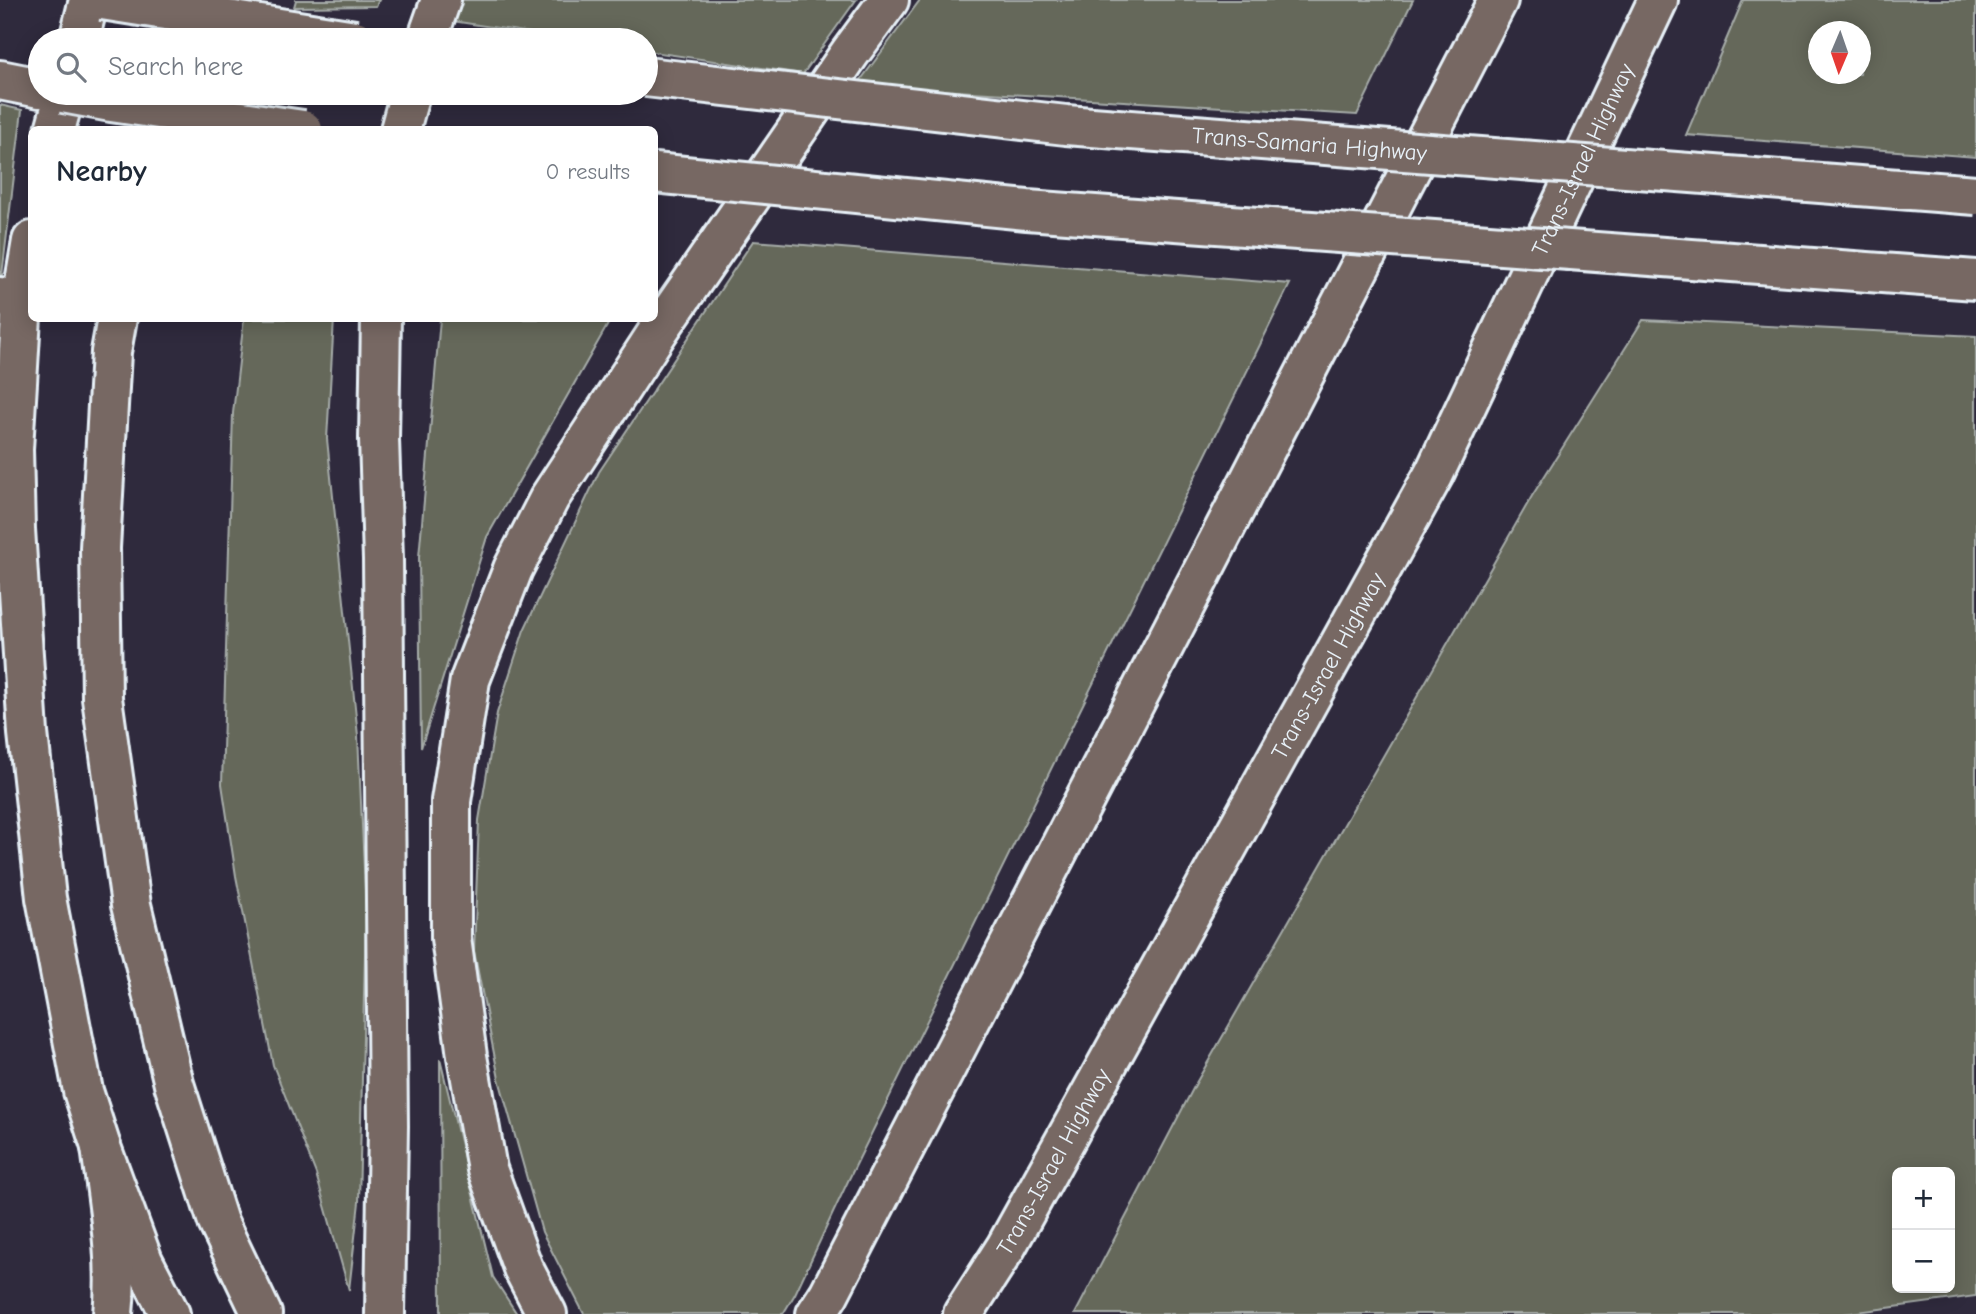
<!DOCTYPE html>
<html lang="en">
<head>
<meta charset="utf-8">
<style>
  body { margin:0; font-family:"Comic Neue",sans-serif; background:#f6f6f7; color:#1f2937 }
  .controls { position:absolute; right:21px; bottom:21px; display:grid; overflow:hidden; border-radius:10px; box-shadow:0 4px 18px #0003 }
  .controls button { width:63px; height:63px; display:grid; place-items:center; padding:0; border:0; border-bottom:2px solid #e0e1e3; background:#fff; color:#1f2937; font:35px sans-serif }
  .compass { position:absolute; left:1808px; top:21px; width:63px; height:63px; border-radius:50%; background:#fff; box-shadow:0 4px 18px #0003; rotate:182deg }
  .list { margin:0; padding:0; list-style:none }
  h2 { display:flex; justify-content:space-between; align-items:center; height:91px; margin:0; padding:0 28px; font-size:30px }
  h2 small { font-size:23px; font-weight:400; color:#747a83 }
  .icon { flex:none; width:38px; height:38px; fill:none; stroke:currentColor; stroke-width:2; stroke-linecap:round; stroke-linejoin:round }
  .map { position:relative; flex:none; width:1976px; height:1314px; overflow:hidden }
  .search { position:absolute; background:#fff; box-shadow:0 4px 18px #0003; left:28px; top:28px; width:630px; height:77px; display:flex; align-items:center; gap:18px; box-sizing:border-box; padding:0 24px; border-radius:38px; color:#747a83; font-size:26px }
  .panel { position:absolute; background:#fff; box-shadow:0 4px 18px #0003; left:28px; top:126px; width:630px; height:196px; border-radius:10px }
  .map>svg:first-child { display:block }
</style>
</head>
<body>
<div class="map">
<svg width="1976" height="1314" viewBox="0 0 1976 1314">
  <rect width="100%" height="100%" fill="#2f2a3d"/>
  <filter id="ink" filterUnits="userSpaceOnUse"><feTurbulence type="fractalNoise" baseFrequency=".0143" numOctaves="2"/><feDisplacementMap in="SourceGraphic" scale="14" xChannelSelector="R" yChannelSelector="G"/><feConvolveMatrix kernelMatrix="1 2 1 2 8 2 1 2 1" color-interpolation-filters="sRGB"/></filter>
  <g filter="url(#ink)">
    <!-- green -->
    <g fill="#65685a" stroke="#a6aca9" stroke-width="2" fill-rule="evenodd">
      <polygon points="296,0 379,0 376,6 294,7"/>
      <polygon points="461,0 856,0 803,74 646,51 646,40 577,40 452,21"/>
      <polygon points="920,0 1413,0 1357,115 857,85"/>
      <path d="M1743 0H1976V157L1686 135ZM1818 32H1860V74H1818Z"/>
      <polygon points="0,105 22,110 2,275 0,275"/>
      <polygon points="753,241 1290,284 849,1179 795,1294 783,1314 584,1314 542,1232 499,1079 474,951 479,820 497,713 524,630 599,472"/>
      <polygon points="244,319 334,319 327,439 358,736 366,913 359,1202 349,1290 316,1174 273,1065 236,876 222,784 233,413"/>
      <polygon points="440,319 611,319 487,537 421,748 419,557"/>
      <path d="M1643 320 1976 336V1296L1843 1314H1075L1196 1083 1532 496ZM1897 1172H1950V1288H1897Z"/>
      <polygon points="440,1059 493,1277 517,1314 441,1314"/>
    </g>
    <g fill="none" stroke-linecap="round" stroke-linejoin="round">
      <!-- major casing -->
      <g stroke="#e8f1f8" stroke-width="44">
        <g id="major">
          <polyline points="79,40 89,0"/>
          <polyline points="171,40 185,0"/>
          <polyline points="55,130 65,93"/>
          <polyline points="32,241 22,300 13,449 15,529 28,733 46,898 83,1091 101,1147 143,1261 170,1314"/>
          <polyline points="117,318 111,352 100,548 102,698 131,905 174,1084 218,1222 262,1314"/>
        </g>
      </g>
      <!-- highway casing -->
      <g stroke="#e8f1f8" stroke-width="44">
        <g id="highway">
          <polyline points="427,40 441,0"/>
          <polyline points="0,80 40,88"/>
          <polyline points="400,130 410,93"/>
          <polyline points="0,297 22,300 32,299"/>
          <polyline points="381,318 379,439 383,559 388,1126 385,1314"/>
          <polyline points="0,401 4,410 13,449"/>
          <path d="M101 1147C108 1202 119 1259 113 1314"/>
          <polyline points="547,1314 523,1268 487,1169 467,1056 451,938 451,801 470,680 513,569 550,497 659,330 850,53 889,0"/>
          <polyline points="816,1314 829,1294 1498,0"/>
          <path id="s1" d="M963 1314 1006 1247 1434 474 1658 0"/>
        </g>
      </g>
      <!-- major -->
      <use href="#major" stroke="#776864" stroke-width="38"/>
      <!-- highway -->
      <use href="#highway" stroke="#776864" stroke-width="38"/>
      <!-- highway-bridge casing -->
      <g stroke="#e8f1f8" stroke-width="44" stroke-linecap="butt">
        <g id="highway-bridge">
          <polyline points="102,0 355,40"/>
          <path id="s2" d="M646 77 1066 125 1976 195"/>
          <polyline points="63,93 111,102 303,130"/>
          <polyline points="654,173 1027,210 1976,280"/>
        </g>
      </g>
      <!-- highway-bridge -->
      <use href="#highway-bridge" stroke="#776864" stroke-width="38"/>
    </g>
  </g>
  <g text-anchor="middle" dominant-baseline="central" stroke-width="5" stroke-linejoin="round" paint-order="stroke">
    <!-- street labels -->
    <g font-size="23" fill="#e8f1f8" stroke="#2f2a3d">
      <text stroke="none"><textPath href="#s2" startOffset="667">Trans-Samaria Highway</textPath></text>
      <text stroke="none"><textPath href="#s1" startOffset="1311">Trans-Israel Highway</textPath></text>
      <text stroke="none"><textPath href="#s1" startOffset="744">Trans-Israel Highway</textPath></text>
      <text stroke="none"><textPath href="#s1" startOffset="177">Trans-Israel Highway</textPath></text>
    </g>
  </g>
</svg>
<div class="controls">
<button>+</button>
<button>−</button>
</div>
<svg class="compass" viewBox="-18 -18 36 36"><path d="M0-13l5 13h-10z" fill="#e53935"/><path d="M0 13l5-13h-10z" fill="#747a83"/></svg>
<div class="search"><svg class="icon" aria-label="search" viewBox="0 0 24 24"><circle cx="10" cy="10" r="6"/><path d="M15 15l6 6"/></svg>Search here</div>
<section class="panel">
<h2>Nearby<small>0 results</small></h2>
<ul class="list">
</ul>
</section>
</div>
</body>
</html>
